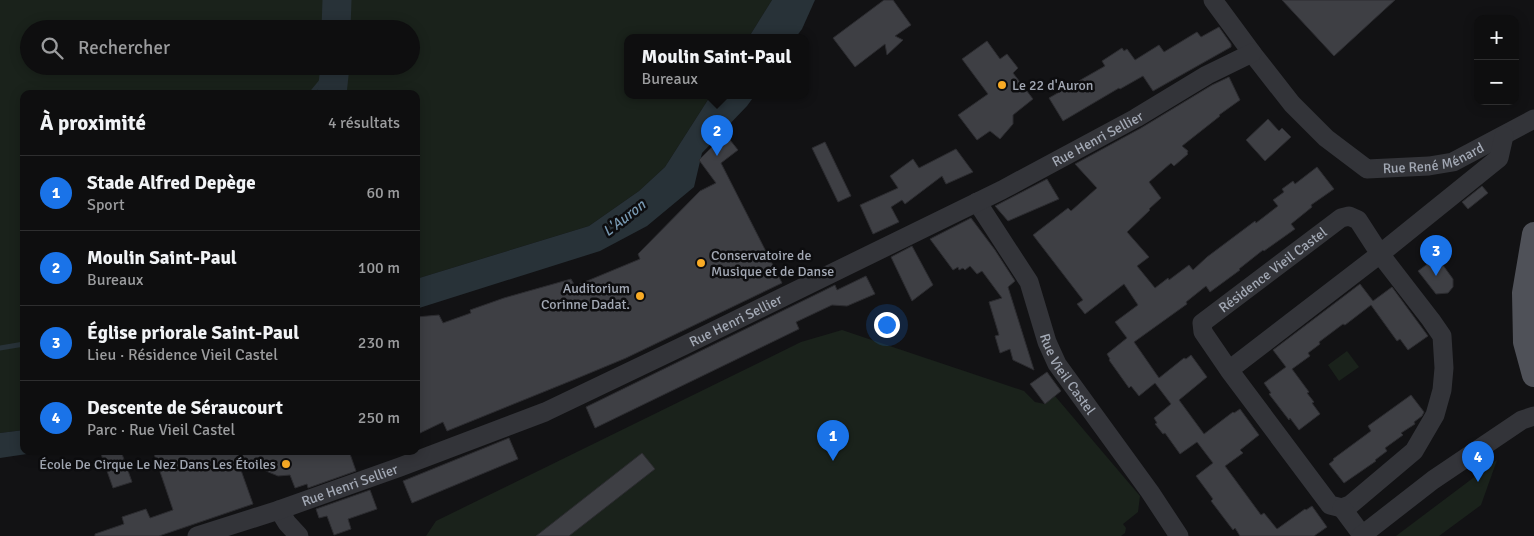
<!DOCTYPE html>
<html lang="fr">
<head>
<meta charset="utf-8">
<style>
  body { margin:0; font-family:Signika,sans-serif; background:#1c1c1d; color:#f1f3f6 }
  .controls { position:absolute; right:15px; top:15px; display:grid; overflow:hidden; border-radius:10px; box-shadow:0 2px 12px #0003 }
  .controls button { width:45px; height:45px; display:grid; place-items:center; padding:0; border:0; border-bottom:1px solid #2e2e2f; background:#0e0e0f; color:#f1f3f6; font:25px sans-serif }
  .you { position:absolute; left:886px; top:324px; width:18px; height:18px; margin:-12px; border:4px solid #fff; border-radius:50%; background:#1a73e8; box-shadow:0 0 0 8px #1a73e833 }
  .badge { display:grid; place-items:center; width:32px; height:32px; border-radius:50%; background:#1a73e8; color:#fff; font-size:16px; font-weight:700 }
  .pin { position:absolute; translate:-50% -41px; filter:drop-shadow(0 1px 2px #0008) }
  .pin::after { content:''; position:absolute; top:26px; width:18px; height:15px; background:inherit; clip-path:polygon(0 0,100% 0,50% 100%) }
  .popup { position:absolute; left:624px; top:34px; width:185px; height:65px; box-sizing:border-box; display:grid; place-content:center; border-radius:10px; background:#0e0e0f; filter:drop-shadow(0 1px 4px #0005); font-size:16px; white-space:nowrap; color:#9b9c9e }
  .popup b { font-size:19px; color:#f1f3f6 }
  .popup::after { content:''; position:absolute; left:50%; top:100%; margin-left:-10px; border:10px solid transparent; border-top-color:#0e0e0f }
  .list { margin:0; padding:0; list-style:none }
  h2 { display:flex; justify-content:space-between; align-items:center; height:65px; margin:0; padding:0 20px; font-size:21px }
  h2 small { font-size:16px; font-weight:400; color:#9b9c9e }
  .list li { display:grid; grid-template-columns:32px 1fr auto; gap:15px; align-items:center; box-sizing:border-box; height:75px; padding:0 20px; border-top:1px solid #2e2e2f }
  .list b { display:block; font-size:19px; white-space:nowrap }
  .list p { margin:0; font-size:16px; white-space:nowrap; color:#9b9c9e }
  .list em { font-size:16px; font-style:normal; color:#9b9c9e }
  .icon { flex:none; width:28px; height:28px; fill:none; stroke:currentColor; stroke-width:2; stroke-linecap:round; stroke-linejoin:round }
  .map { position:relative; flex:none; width:1534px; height:536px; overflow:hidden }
  .search { position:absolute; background:#0e0e0f; box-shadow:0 2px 12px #0003; left:20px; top:20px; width:400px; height:55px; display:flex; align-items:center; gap:12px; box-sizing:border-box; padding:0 18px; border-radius:28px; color:#9b9c9e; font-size:19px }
  .panel { position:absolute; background:#0e0e0f; box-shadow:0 2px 12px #0003; left:20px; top:90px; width:400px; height:365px; border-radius:10px }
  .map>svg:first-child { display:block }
</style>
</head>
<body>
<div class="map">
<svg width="1534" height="536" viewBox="0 0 1534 536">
  <rect width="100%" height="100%" fill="#121214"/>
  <!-- green -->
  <g fill="#1a221b" fill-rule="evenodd">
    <path d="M0 0H772L749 37H628V95H711L665 167 639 191 589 226 416 279V94H24V430L0 433ZM29 29H411V66H29Z"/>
    <polygon points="842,330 1024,391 1035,402 1045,404 1055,396 1140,496 1138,512 1123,524 1126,528 1125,533 1121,536 426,536 436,521 801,342"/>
    <polygon points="1347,351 1359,367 1339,381 1328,365"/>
    <polygon points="1497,460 1481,505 1439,536 1396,536"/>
  </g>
  <!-- water -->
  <g fill="#283238">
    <polygon points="772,0 815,0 802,29 796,37 749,37"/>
    <polygon points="711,95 755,95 747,106 702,153 694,187 647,226 600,251 416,309 416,279 589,226 639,191 665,167"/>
    <polygon points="24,430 24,451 47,451 0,458 0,433"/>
  </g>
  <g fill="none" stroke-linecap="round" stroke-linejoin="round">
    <!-- stream -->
    <g stroke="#283238" stroke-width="5">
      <polyline points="311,94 334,66"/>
      <polyline points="0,348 24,344"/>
    </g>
    <!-- river -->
    <g stroke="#283238" stroke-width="29">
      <polyline points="336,29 337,0"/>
      <polyline points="332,94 335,66"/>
    </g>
  </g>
  <!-- building -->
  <g fill="#3e3f44" stroke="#2c2c30">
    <polygon points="884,0 893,0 911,25 895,36 903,40 887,55 885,44 855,67 833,38"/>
    <polygon points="1282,0 1395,0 1334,56"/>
    <polygon points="1219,27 1231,44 1231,47 1153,91 1143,76 1120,89 1119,88 1063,121 1049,98 1105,66 1102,61 1122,48 1124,51 1127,49 1135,60 1159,45 1164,52 1197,32 1201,37"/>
    <polygon points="987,41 1000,59 1007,54 1018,68 1013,73 1033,99 1013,115 1013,124 1000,139 990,131 977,140 958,115 988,94 962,59"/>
    <polygon points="1229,77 1240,100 1219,115 1220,116 1182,146 1188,151 1187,153 1188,154 1174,166 1171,163 1149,182 1161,198 1149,209 1150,210 1127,232 1149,257 1137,266 1155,288 1168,278 1169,280 1189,265 1193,270 1207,257 1255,221 1256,223 1278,206 1273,200 1284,192 1282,189 1293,181 1295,184 1317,167 1334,189 1311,205 1312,207 1291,224 1295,229 1264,251 1263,250 1239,269 1240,270 1210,292 1206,286 1186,302 1187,304 1134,342 1159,378 1184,358 1186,359 1191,355 1207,377 1179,400 1204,434 1233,412 1234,413 1240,409 1259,435 1240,450 1243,453 1225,466 1261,515 1264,513 1277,529 1305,509 1306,510 1312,506 1327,527 1314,536 1240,536 1235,528 1233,530 1211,501 1213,499 1196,476 1213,463 1197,442 1180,454 1165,433 1163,434 1155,424 1157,423 1154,418 1171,404 1155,383 1139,396 1131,386 1129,388 1109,360 1110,359 1107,354 1127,338 1115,322 1138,305 1124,284 1085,314 1077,304 1083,300 1033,235 1068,208 1071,211 1097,188 1075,164 1141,128 1212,85"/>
    <polygon points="1268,119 1279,131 1282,128 1291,137 1265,161 1246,140"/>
    <polygon points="726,135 738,150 721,163 782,283 626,358 573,380 447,431 443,422 416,435 416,317 439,315 443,323 471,313 470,310 504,298 571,279 575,286 640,259 638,254 700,191 716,183 699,160 715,144"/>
    <polygon points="825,142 851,196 838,202 812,148"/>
    <polygon points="956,149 973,172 946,184 942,176 905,204 902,200 891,207 899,222 873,234 860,205 898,188 890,176 913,159 919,168"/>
    <polygon points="1047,179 1059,199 1008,221 995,206"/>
    <polygon points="1482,186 1488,193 1468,209 1462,202"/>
    <polygon points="971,218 995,250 1015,281 1008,287 1034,370 1013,360 1010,349 1000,353 995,336 999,335 989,302 1002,298 982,271 977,274 970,266 965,270 963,268 959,270 958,267 953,270 930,239"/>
    <polygon points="912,246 933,285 912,301 891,257"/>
    <polygon points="1437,257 1453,279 1453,287 1448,293 1436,294 1418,271"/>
    <polygon points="866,276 875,294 847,306 832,305 796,322 799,329 595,428 586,407 823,291 835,285 837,290"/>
    <polygon points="1360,284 1373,301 1392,287 1428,336 1408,350 1400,339 1397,341 1371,305 1345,325 1343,324 1319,342 1320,344 1308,353 1310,356 1292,369 1309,392 1307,393 1314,402 1312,403 1320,414 1299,430 1290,418 1289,420 1269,394 1271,393 1264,383 1286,367 1273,350"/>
    <polygon points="1047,372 1061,391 1045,404 1030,384"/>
    <polygon points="1411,395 1424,412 1422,416 1414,422 1415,424 1401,433 1403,435 1385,448 1387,451 1375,460 1376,461 1344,483 1329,464 1334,460 1333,459 1371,431 1368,426"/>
    <polygon points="509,438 518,459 412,503 403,481"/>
    <polygon points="100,451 121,451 132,482 113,488"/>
    <polygon points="153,451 349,451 356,471 308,488 307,484 295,488 290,475 278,476 237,459 253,504 159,536 95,536 95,534 124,524 122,517 146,509 150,518 173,510"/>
    <polygon points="642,453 655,469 569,536 536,536"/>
    <polygon points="370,490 377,509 348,519 351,529 334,535 327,516 319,518 316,509"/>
  </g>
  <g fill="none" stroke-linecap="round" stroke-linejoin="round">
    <!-- minor -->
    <g stroke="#333439" stroke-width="19">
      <path id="s1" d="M1213 0 1252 53 1292 104 1326 138 1367 169 1429 166 1453 162 1534 119"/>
      <path id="s2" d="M977 202 1029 282 1047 342 1057 364 1150 492 1179 536"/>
      <path id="s3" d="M1229 370 1380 254 1431 320 1442 336 1444 368 1442 390 1435 415 1414 451 1350 505 1342 508 1330 505 1229 370 1203 332 1202 323 1341 218 1349 216 1358 220 1380 254 1499 158 1504 136"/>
      <polyline points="1342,508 1362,535"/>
      <polyline points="279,510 287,523 299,536"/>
      <path id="s4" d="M197 536 279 510 400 467 545 412 683 346 1002 190 1136 118 1207 75 1252 53"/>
      <polyline points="1361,536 1433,480 1522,420 1534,416"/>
    </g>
    <!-- major -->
    <polyline stroke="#4f5158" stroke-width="24" points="1534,234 1524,293 1525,342 1534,375"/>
  </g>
  <!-- markers -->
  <g fill="#f9ab25" stroke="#0d0d0f" stroke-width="2">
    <circle cx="1002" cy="85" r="5"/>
    <circle cx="701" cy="263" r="5"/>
    <circle cx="640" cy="296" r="5"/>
    <circle cx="286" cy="464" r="5"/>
  </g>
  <g text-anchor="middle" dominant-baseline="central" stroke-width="5" stroke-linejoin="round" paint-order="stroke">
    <!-- poi labels -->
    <g font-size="14" fill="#a3a9b5" stroke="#0d0d0f" text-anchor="start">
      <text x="1012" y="85">Le 22 d'Auron</text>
      <text x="711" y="255">Conservatoire de<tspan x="711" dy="16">Musique et de Danse</tspan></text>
      <text x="630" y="288" text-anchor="end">Auditorium<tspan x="630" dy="16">Corinne Dadat.</tspan></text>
      <text x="276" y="464" text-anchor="end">École De Cirque Le Nez Dans Les Étoiles</text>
    </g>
    <!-- street labels -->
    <g font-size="14" fill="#a3a9b5" stroke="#0d0d0f">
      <text stroke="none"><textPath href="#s4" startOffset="986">Rue Henri Sellier</textPath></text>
      <text stroke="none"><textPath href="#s1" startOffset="298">Rue René Ménard</textPath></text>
      <text stroke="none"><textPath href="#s3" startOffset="832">Résidence Vieil Castel</textPath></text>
      <text stroke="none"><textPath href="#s4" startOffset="581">Rue Henri Sellier</textPath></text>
      <text stroke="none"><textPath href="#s2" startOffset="196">Rue Vieil Castel</textPath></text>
      <text stroke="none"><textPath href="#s4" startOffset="161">Rue Henri Sellier</textPath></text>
    </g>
    <!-- water labels -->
    <g font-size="15" font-style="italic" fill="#7899b2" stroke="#0d0d0f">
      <text transform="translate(624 218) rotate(-38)">L'Auron</text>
    </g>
  </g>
</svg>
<div class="controls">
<button>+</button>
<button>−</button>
</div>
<div class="you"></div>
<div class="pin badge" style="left:833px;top:461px">1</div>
<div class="pin badge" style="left:717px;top:156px">2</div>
<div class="popup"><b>Moulin Saint-Paul</b>Bureaux</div>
<div class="pin badge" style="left:1436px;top:276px">3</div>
<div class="pin badge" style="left:1478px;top:482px">4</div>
<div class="search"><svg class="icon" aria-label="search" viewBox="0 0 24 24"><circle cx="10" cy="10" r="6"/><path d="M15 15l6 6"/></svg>Rechercher</div>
<section class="panel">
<h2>À proximité<small>4 résultats</small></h2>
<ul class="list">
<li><span class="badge">1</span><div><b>Stade Alfred Depège</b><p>Sport</p></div><em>60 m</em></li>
<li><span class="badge">2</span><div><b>Moulin Saint-Paul</b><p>Bureaux</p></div><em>100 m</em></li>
<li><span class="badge">3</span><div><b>Église priorale Saint-Paul</b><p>Lieu · Résidence Vieil Castel</p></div><em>230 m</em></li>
<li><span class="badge">4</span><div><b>Descente de Séraucourt</b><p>Parc · Rue Vieil Castel</p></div><em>250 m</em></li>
</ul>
</section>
</div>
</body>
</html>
